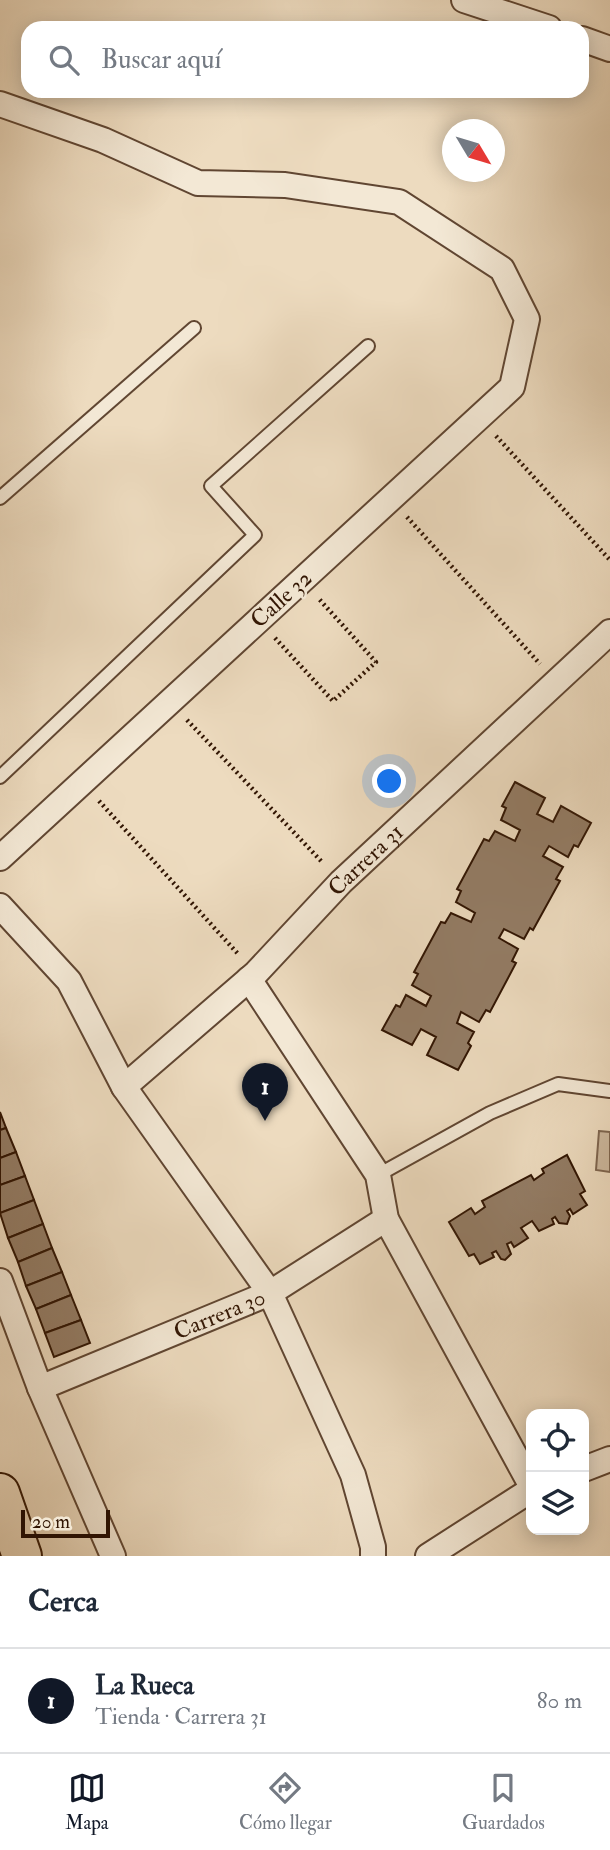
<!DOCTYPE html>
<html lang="es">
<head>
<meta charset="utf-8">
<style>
  body { margin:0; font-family:"IM FELL Double Pica",serif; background:#f6f6f7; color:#1f2937 }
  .controls { position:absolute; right:21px; bottom:21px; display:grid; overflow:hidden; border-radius:14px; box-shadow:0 4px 18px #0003 }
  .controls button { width:63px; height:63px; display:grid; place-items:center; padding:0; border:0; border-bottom:2px solid #e0e1e3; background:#fff; color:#1f2937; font:35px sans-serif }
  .compass { position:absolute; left:442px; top:119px; width:63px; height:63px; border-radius:50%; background:#fff; box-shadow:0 4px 18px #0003; rotate:128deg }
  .scale { position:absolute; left:21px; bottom:18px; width:89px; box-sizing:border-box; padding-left:7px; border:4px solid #311503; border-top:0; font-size:19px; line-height:24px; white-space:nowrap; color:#311503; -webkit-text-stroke:5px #f3e8d5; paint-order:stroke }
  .you { position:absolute; left:390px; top:782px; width:24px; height:24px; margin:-18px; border:5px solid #fff; border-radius:50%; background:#1a73e8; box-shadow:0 0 0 10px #1a73e833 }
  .badge { display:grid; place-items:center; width:46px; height:46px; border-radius:50%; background:#111827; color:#fff; font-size:23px; font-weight:700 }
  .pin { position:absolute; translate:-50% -58px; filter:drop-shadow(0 2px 4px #0008) }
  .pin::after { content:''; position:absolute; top:37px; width:24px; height:21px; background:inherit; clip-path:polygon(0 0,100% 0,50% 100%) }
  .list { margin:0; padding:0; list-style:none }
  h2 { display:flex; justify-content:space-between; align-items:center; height:91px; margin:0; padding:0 28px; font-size:30px }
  h2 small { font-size:23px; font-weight:400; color:#747a83 }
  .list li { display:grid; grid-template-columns:46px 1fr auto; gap:21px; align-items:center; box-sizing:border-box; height:105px; padding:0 28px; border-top:2px solid #e0e1e3 }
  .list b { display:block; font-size:26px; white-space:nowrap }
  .list p { margin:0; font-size:23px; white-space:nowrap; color:#747a83 }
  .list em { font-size:23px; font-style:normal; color:#747a83 }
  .icon { flex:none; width:38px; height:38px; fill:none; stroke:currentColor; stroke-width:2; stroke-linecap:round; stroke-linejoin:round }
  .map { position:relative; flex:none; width:610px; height:1556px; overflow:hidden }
  .search { position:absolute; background:#fff; box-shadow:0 4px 18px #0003; left:21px; right:21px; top:21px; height:77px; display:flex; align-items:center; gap:18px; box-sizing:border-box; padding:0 24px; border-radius:21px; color:#747a83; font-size:26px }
  .sheet { height:196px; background:#fff }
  nav { display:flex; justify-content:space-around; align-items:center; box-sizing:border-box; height:98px; border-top:2px solid #e0e1e3; background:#fff; font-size:19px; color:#747a83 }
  nav a { display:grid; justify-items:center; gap:4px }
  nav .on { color:#111827 }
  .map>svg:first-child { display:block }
</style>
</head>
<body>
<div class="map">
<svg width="610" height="1556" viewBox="0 0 610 1556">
  <rect width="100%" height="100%" fill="#eddbbf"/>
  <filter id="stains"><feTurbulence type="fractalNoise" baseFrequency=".00286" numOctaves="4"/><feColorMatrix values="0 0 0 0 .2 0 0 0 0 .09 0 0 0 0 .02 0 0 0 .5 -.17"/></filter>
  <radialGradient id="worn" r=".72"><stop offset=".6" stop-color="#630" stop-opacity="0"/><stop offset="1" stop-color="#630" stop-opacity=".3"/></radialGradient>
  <!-- green -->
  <polygon fill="#cdb99f" stroke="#7f6751" stroke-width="2" points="599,1131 610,1132 610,1172 596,1170"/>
  <!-- building -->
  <g fill="#937c65" stroke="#311503" stroke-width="2">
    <polygon points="515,782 545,798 537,814 553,822 561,806 591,823 578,847 574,845 568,857 549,846 543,856 563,867 556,879 560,881 533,930 530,928 524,939 504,929 499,938 518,949 512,961 516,963 490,1012 486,1010 479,1022 461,1012 457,1023 474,1032 468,1043 471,1046 458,1070 427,1055 436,1037 421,1029 412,1045 382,1030 396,1005 400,1007 406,995 426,1006 431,996 412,985 418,974 414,972 441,922 445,923 451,913 471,922 475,913 456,902 461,891 457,889 484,839 489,841 495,831 515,841 520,830 501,820 506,808 502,806"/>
    <polygon points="0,1112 6,1128 0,1130"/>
    <polygon points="6,1128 16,1152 0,1158 0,1130"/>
    <polygon points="16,1152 25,1176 0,1185 0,1158"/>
    <polygon points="567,1155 585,1191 580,1194 587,1205 573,1214 570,1209 567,1211 570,1216 567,1224 559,1223 555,1217 552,1219 554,1224 539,1231 532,1221 521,1228 528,1238 514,1247 511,1242 507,1244 511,1254 505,1260 501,1259 496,1251 492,1253 494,1257 480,1264 474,1254 469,1256 449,1222 471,1208 475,1214 485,1207 482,1201 531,1175 534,1180 544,1173 542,1169"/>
    <polygon points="25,1176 34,1200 0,1213 0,1185"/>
    <polygon points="34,1200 43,1224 8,1238 0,1213"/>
    <polygon points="43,1224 52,1248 18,1262 8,1238"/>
    <polygon points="52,1248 62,1272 26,1286 18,1262"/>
    <polygon points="62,1272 71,1295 36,1309 26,1286"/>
    <polygon points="71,1295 81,1320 45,1333 36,1309"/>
    <polygon points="81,1320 90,1343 54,1357 45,1333"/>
  </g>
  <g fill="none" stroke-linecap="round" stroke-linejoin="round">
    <!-- lane casing -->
    <g stroke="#604632" stroke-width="16">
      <g id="lane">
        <polyline points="0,498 194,328"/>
        <polyline points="0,777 255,535 211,486 368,346"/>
        <polyline points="378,1175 490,1113 558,1084 610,1091"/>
      </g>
    </g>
    <!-- street casing -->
    <g stroke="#604632" stroke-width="28">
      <g id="street">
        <polyline points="464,0 549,28"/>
        <polyline points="582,39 610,49"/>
        <polyline points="0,104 103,140 198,183 285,185 399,202 502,269 527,319 512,387 0,858"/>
        <polyline points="0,906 69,981 124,1087 270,1293 353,1475 373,1547 373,1556"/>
        <polyline points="249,979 378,1175 386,1219 531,1485"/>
        <path id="s1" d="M124 1087 256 973 341 882 610 632"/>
        <polyline points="0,1281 40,1388 113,1556"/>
        <path id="s2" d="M40 1388 270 1293 386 1219"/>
        <polyline points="584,1469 610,1459"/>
        <polyline points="428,1556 531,1490"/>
      </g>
    </g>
    <!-- primary casing -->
    <g stroke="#311503" stroke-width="42">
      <polyline id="primary" points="0,1493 22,1556"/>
    </g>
    <!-- path -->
    <g stroke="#311503" stroke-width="4.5" stroke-dasharray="2 3.5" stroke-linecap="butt">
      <polyline points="496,436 610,560"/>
      <polyline points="407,517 540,664"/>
      <polyline points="275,638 333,701 376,662 319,599"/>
      <polyline points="187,720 323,863"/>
      <polyline points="99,801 239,955"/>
    </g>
    <!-- lane -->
    <use href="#lane" stroke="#f3e8d5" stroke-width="12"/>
    <!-- street -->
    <use href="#street" stroke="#f3e8d5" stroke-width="24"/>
    <!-- primary -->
    <use href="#primary" stroke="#eddbbf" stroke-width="38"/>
  </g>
  <g text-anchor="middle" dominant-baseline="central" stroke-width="5" stroke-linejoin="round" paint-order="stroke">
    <!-- street labels -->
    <g font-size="23" fill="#311503" stroke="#f3e8d5">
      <text transform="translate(281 599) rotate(-42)">Calle 32</text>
      <text stroke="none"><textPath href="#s1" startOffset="332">Carrera 31</textPath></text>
      <text stroke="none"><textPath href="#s2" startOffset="194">Carrera 30</textPath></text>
    </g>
  </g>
  <rect width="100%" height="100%" filter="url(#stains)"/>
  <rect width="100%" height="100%" fill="url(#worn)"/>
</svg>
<div class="controls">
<button><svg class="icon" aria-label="locate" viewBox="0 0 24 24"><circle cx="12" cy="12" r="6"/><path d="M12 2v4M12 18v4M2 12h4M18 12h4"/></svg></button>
<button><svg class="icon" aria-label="layers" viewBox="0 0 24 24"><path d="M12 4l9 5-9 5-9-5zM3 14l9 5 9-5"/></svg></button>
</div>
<svg class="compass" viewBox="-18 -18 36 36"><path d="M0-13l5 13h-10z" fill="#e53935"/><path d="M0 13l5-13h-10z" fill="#747a83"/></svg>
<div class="scale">20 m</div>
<div class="you"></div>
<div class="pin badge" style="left:265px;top:1121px">1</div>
<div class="search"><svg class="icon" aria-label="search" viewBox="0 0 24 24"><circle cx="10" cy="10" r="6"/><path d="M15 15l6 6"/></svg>Buscar aquí</div>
</div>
<section class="sheet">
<h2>Cerca<small></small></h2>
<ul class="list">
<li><span class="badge">1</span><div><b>La Rueca</b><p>Tienda · Carrera 31</p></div><em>80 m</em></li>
</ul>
</section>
<nav>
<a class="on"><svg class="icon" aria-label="map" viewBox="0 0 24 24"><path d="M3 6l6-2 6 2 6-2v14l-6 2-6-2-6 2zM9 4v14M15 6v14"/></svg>Mapa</a>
<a><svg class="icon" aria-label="directions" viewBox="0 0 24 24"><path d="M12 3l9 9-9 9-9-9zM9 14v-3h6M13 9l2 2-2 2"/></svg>Cómo llegar</a>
<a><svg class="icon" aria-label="saved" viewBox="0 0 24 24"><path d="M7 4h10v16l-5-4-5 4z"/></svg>Guardados</a>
</nav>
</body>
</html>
